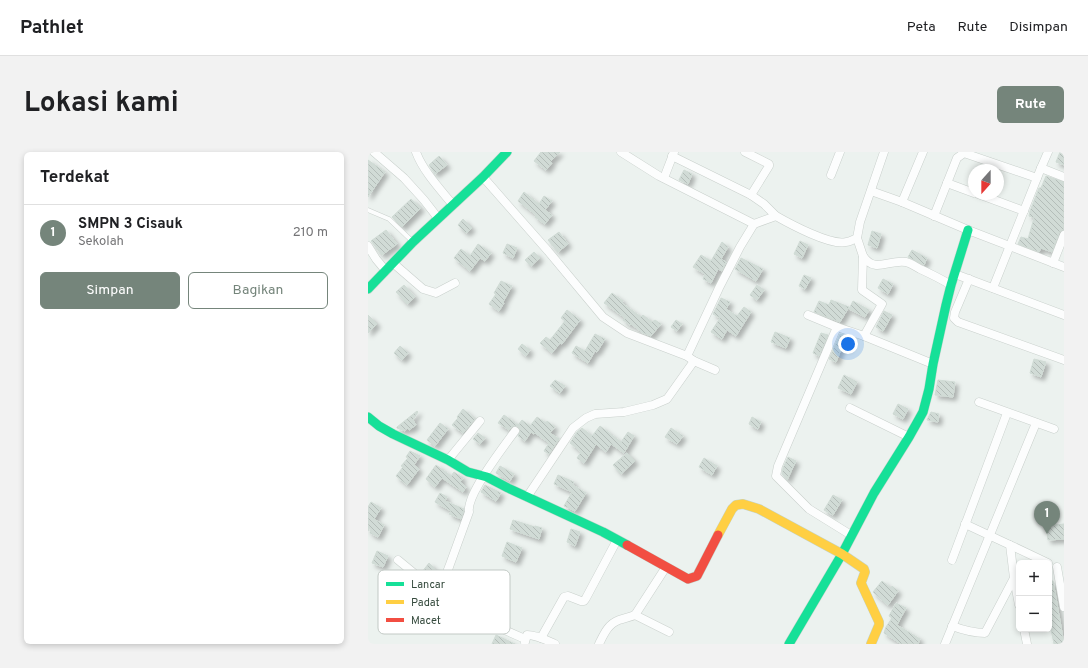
<!DOCTYPE html>
<html lang="id">
<head>
<meta charset="utf-8">
<style>
  body { margin:0; font-family:Overpass,sans-serif; background:#f2f2f2; color:#202124 }
  .controls { position:absolute; right:12px; bottom:12px; display:grid; overflow:hidden; border-radius:6px; box-shadow:0 2px 6px #0003 }
  .controls button { width:36px; height:36px; display:grid; place-items:center; padding:0; border:0; border-bottom:1px solid #e0e0e0; background:#fff; color:#202124; font:20px sans-serif }
  .compass { position:absolute; left:600px; top:12px; width:36px; height:36px; border-radius:50%; background:#fff; box-shadow:0 2px 6px #0003; rotate:201deg }
  .you { position:absolute; left:480px; top:192px; width:14px; height:14px; margin:-10px; border:3px solid #fff; border-radius:50%; background:#1a73e8; box-shadow:0 0 0 6px #1a73e833 }
  .badge { display:grid; place-items:center; width:26px; height:26px; border-radius:50%; background:#75857b; color:#fff; font-size:13px; font-weight:700 }
  .pin { position:absolute; translate:-50% -33px; filter:drop-shadow(0 1px 2px #0008) }
  .pin::after { content:''; position:absolute; top:21px; width:14px; height:12px; background:inherit; clip-path:polygon(0 0,100% 0,50% 100%) }
  .list { margin:0; padding:0; list-style:none }
  h2 { display:flex; justify-content:space-between; align-items:center; height:52px; margin:0; padding:0 16px; font-size:17px }
  h2 small { font-size:13px; font-weight:400; color:#757577 }
  .list li { display:grid; grid-template-columns:26px 1fr auto; gap:12px; align-items:center; box-sizing:border-box; height:56px; padding:0 16px; border-top:1px solid #e0e0e0 }
  .list b { display:block; font-size:15px; white-space:nowrap }
  .list p { margin:0; font-size:13px; white-space:nowrap; color:#757577 }
  .list em { font-size:13px; font-style:normal; color:#757577 }
  .actions { display:flex; gap:8px; padding:12px 16px }
  .actions a { flex:1; padding:9px 0; border:1px solid #75857b; border-radius:6px; text-align:center; font-size:14px; color:#75857b }
  .actions .main { background:#75857b; color:#fff }
  .map { position:relative; flex:none; width:696px; height:492px; overflow:hidden; border-radius:6px }
  header { display:flex; align-items:center; gap:24px; box-sizing:border-box; height:56px; padding:0 20px; background:#fff; border-bottom:1px solid #e0e0e0 }
  header strong { font-size:19px }
  nav { display:flex; gap:22px; margin-inline-start:auto; font-size:14px }
  .intro { display:flex; align-items:center; justify-content:space-between; box-sizing:border-box; height:96px; padding:0 24px }
  h1 { margin:0; font-size:28px }
  .button { padding:10px 18px; border-radius:6px; background:#75857b; color:#fff; font-size:14px; font-weight:700 }
  main { display:flex; gap:24px; padding:0 24px }
  aside { flex:1; background:#fff; border-radius:6px; box-shadow:0 2px 6px #0003 }
  .map>svg:first-child { display:block }
</style>
</head>
<body>
<header>
<strong>Pathlet</strong>
<nav><a>Peta</a><a>Rute</a><a>Disimpan</a></nav>
</header>
<div class="intro"><h1>Lokasi kami</h1><a class="button">Rute</a></div>
<main>
<aside>
<h2>Terdekat<small></small></h2>
<ul class="list">
<li><span class="badge">1</span><div><b>SMPN 3 Cisauk</b><p>Sekolah</p></div><em>210 m</em></li>
</ul>
<div class="actions"><a class="main">Simpan</a><a>Bagikan</a></div>
</aside>
<div class="map">
<svg width="696" height="492" viewBox="0 0 696 492">
  <defs>
    <pattern id="building-back-hatch" width="6" height="6" patternUnits="userSpaceOnUse"><rect width="6" height="6" fill="#d1dbd6"/><path d="M-1 5l2 2M0 0l6 6M5-1l2 2" fill="none" stroke="#b4bdb9"/></pattern>
    <filter id="shadow"><feDropShadow dx="3.5" dy="3.5" stdDeviation="2" flood-color="#0004"/></filter>
  </defs>
  <rect width="100%" height="100%" fill="#ecf2ef"/>
  <!-- building -->
  <g fill="url(#building-back-hatch)" stroke="#d0dbd5" filter="url(#shadow)">
    <polygon points="173,0 192,0 182,10 184,11 178,18 166,9"/>
    <polygon points="692,0 696,0 696,13 688,10"/>
    <polygon points="71,4 79,13 67,22 61,13"/>
    <polygon points="0,8 17,20 0,45"/>
    <polygon points="316,18 324,22 320,32 311,28"/>
    <polygon points="678,24 696,30 696,78 693,78 691,81 684,100 673,96 671,100 650,92 653,85 660,87 666,66 661,64 662,59 671,36 673,36"/>
    <polygon points="156,40 171,52 176,44 184,49 177,58 184,63 177,72 167,65 168,63 150,49"/>
    <polygon points="43,47 53,56 34,75 24,65"/>
    <polygon points="95,67 104,76 98,81 90,73"/>
    <polygon points="18,78 29,92 14,103 3,89"/>
    <polygon points="504,79 513,82 509,96 500,93"/>
    <polygon points="191,80 200,92 190,100 180,88"/>
    <polygon points="432,89 440,93 434,106 426,102"/>
    <polygon points="354,90 360,95 353,107 358,110 354,119 350,117 343,131 335,127 337,122 325,115 333,103 343,109"/>
    <polygon points="110,92 123,101 117,109 112,106 102,119 86,106 93,97 102,104"/>
    <polygon points="139,92 149,96 145,106 135,101"/>
    <polygon points="544,98 559,106 556,113 540,105"/>
    <polygon points="166,100 172,106 163,114 157,108"/>
    <polygon points="373,106 395,117 388,129 367,117"/>
    <polygon points="436,123 443,126 437,137 431,134"/>
    <polygon points="515,127 525,132 520,142 510,136"/>
    <polygon points="133,129 144,134 135,150 136,151 131,159 121,152 128,142 126,141"/>
    <polygon points="36,133 47,145 39,152 28,140"/>
    <polygon points="389,133 396,138 389,148 382,143"/>
    <polygon points="244,141 255,149 254,151 273,165 275,163 284,170 287,168 293,172 283,184 275,181 263,172 262,173 255,168 257,166 236,151"/>
    <polygon points="353,146 362,150 358,157 369,164 376,155 383,160 368,184 359,178 354,187 343,180 352,166 345,162"/>
    <polygon points="463,148 481,155 472,170 446,160 451,149 461,153"/>
    <polygon points="485,149 501,158 497,165 481,157"/>
    <polygon points="199,158 212,168 194,192 192,191 184,201 172,191 178,185 182,188 197,169 193,166"/>
    <polygon points="516,159 524,163 515,179 508,175"/>
    <polygon points="0,163 9,172 0,181"/>
    <polygon points="308,168 314,172 309,179 303,175"/>
    <polygon points="407,180 422,186 418,196 403,190"/>
    <polygon points="453,181 460,183 451,204 445,201"/>
    <polygon points="227,182 237,187 229,200 227,199 220,211 204,201 208,194 217,199"/>
    <polygon points="472,182 479,184 479,185 484,188 479,197 474,195 468,210 461,207"/>
    <polygon points="154,192 162,198 158,204 150,197"/>
    <polygon points="32,194 40,201 34,208 26,201"/>
    <polygon points="666,207 678,210 673,225 662,221"/>
    <polygon points="476,223 489,230 483,242 470,236"/>
    <polygon points="187,228 197,234 192,241 182,234"/>
    <polygon points="570,228 587,230 585,245 567,243"/>
    <polygon points="530,252 540,257 535,267 525,262"/>
    <polygon points="95,257 107,267 95,281 84,273 90,266 89,265"/>
    <polygon points="49,259 50,260 45,268 48,273 41,278 39,276 37,279 29,276 29,275"/>
    <polygon points="563,260 571,262 570,270 559,268"/>
    <polygon points="136,263 150,273 154,268 162,274 169,265 178,271 179,269 187,275 182,281 191,287 181,302 176,299 181,291 167,281 166,282 163,280 157,289 150,284 152,279 150,274 145,274 141,278 130,271"/>
    <polygon points="384,265 393,270 390,277 381,272"/>
    <polygon points="72,271 80,277 67,294 59,288"/>
    <polygon points="232,274 253,290 260,280 266,284 256,301 243,292 238,300 228,292 216,311 209,306 213,300 202,291 209,280 214,276 224,284"/>
    <polygon points="303,276 315,284 309,292 297,285"/>
    <polygon points="110,281 117,286 112,292 105,287"/>
    <polygon points="42,299 52,304 46,313 51,317 39,333 28,324 35,315 33,314 40,306 38,305"/>
    <polygon points="259,301 267,309 253,322 245,313"/>
    <polygon points="420,305 428,309 419,328 414,322 415,316"/>
    <polygon points="336,306 349,314 344,323 331,315"/>
    <polygon points="68,313 83,324 86,320 95,326 92,330 98,335 95,340 74,326 67,335 58,327"/>
    <polygon points="132,314 146,322 142,329 128,321"/>
    <polygon points="190,323 206,330 205,333 218,341 207,359 196,354 204,340 186,332"/>
    <polygon points="117,333 133,341 128,349 113,340"/>
    <polygon points="72,341 79,345 77,349 96,357 93,367 81,362 83,359 67,350"/>
    <polygon points="465,343 474,348 465,363 456,358"/>
    <polygon points="3,350 13,356 6,367 16,373 10,385 2,381 3,377 1,376 0,379 0,355"/>
    <polygon points="145,368 167,375 167,374 174,376 171,387 142,377"/>
    <polygon points="696,372 696,387 680,388 678,374"/>
    <polygon points="203,377 212,380 207,394 199,390"/>
    <polygon points="139,390 154,396 148,410 134,404"/>
    <polygon points="9,399 20,404 15,415 4,411"/>
    <polygon points="61,411 70,420 63,428 54,420"/>
    <polygon points="514,429 523,436 524,434 530,439 520,453 514,448 505,440"/>
    <polygon points="681,429 685,429 696,492 686,492 681,468"/>
    <polygon points="528,451 538,456 529,473 552,487 550,492 533,492 516,481 518,475 524,466 521,464"/>
    <polygon points="128,483 147,492 124,492"/>
  </g>
  <g fill="none" stroke-linecap="round" stroke-linejoin="round">
    <!-- lane casing -->
    <g stroke="#c9d0cc" stroke-width="5">
      <polyline id="lane" points="0,58 21,67 43,88"/>
    </g>
    <!-- street casing -->
    <g stroke="#c9d0cc" stroke-width="9">
      <g id="street">
        <polyline points="6,0 36,26 56,48 70,66"/>
        <path d="M48 0C55 19 72 37 85 53"/>
        <polyline points="253,0 291,24 386,72"/>
        <polyline points="377,0 401,12 401,14 383,43"/>
        <polyline points="304,4 383,43 396,52 408,64"/>
        <polyline points="673,16 696,25"/>
        <polyline points="463,23 472,0"/>
        <polyline points="115,25 180,99 235,165 259,181 319,204 326,209 347,218"/>
        <polyline points="296,26 306,0"/>
        <polyline points="579,31 606,41"/>
        <polyline points="503,39 534,50 600,78 696,115"/>
        <polyline points="610,42 656,59"/>
        <polyline points="534,50 555,0"/>
        <polyline points="566,64 589,6 596,1 669,26"/>
        <polyline points="489,86 495,104 494,138 514,152 496,184"/>
        <polyline points="0,94 8,107 18,119"/>
        <path d="M495 104C507 122 521 107 538 110 543 111 548 115 552 117 563 122 573 127 583 133"/>
        <polyline points="25,111 55,137 68,141 87,131"/>
        <polyline points="685,111 696,83"/>
        <polyline points="587,122 696,163"/>
        <polyline points="601,127 587,160 586,166 590,170 696,208"/>
        <polyline points="625,136 673,16 680,0"/>
        <polyline points="440,163 469,175 496,184 565,212"/>
        <polyline points="469,175 410,314 408,324 441,357 483,383"/>
        <path d="M319 204 351 136 372 95 386 72 408 64C422 72 463 94 478 90 482 90 486 87 489 86L492 70 516 0"/>
        <polyline points="611,250 686,277"/>
        <polyline points="482,256 541,285"/>
        <polyline points="80,308 112,269"/>
        <polyline points="159,345 205,276 218,266 227,262 256,260 285,253 299,247 326,209"/>
        <polyline points="597,372 642,393 646,426 651,453"/>
        <polyline points="642,393 680,411"/>
        <path d="M30 408 64 436 72 438 81 415 101 360C98 343 136 294 147 279"/>
        <polyline points="584,408 639,261"/>
        <polyline points="689,415 696,455"/>
        <path d="M72 438C73 445 77 450 82 454L157 487"/>
        <polyline points="267,463 301,480"/>
        <path d="M584 474C595 478 605 481 617 481L646 426"/>
        <polyline points="656,477 659,492"/>
        <polyline points="173,486 196,445 200,444 213,449 216,449 218,446 249,388"/>
        <path d="M157 490 159 483C169 483 178 488 187 492"/>
        <path d="M231 492C236 482 240 472 251 468 257 466 262 465 267 463L298 415"/>
        <polyline points="577,492 668,271"/>
      </g>
    </g>
    <!-- fast casing -->
    <g stroke="#c3d4cb" stroke-width="10">
      <g id="fast">
        <polyline points="0,137 45,90 115,25 139,0"/>
        <polyline points="0,265 11,274 25,282 80,308 100,320 119,325 140,336 235,380 259,393"/>
        <polyline points="421,492 474,402 506,341 541,285 555,260 561,237 565,212 578,153 583,133 600,78"/>
      </g>
    </g>
    <!-- slow casing -->
    <g stroke="#c3d4cb" stroke-width="10">
      <polyline id="slow" points="350,383 364,357 368,353 375,352 391,357 474,402 496,417 497,420 493,431 511,470 511,473 503,492"/>
    </g>
    <!-- jam casing -->
    <g stroke="#c3d4cb" stroke-width="10">
      <polyline id="jam" points="259,393 320,427 329,424 350,383"/>
    </g>
    <!-- lane -->
    <use href="#lane" stroke="#fcfdfd" stroke-width="4"/>
    <!-- street -->
    <use href="#street" stroke="#fcfdfd" stroke-width="8"/>
    <!-- fast -->
    <use href="#fast" stroke="#16e098" stroke-width="9"/>
    <!-- slow -->
    <use href="#slow" stroke="#ffcf43" stroke-width="9"/>
    <!-- jam -->
    <use href="#jam" stroke="#f24e42" stroke-width="9"/>
  </g>
  <!-- legend -->
  <rect x="10" y="418" width="132" height="64" rx="6" fill="#fff" stroke="#c2c9c5" stroke-width="1"/>
  <rect x="18" y="430" width="18" height="4" fill="#16e098"/>
  <rect x="18" y="448" width="18" height="4" fill="#ffcf43"/>
  <rect x="18" y="466" width="18" height="4" fill="#f24e42"/>
  <g font-size="11" fill="#354a3d">
    <text x="43" y="436">Lancar</text>
    <text x="43" y="454">Padat</text>
    <text x="43" y="472">Macet</text>
  </g>
</svg>
<div class="controls">
<button>+</button>
<button>−</button>
</div>
<svg class="compass" viewBox="-18 -18 36 36"><path d="M0-13l5 13h-10z" fill="#e53935"/><path d="M0 13l5-13h-10z" fill="#757577"/></svg>
<div class="you"></div>
<div class="pin badge" style="left:679px;top:382px">1</div>
</div>
</main>
</body>
</html>
